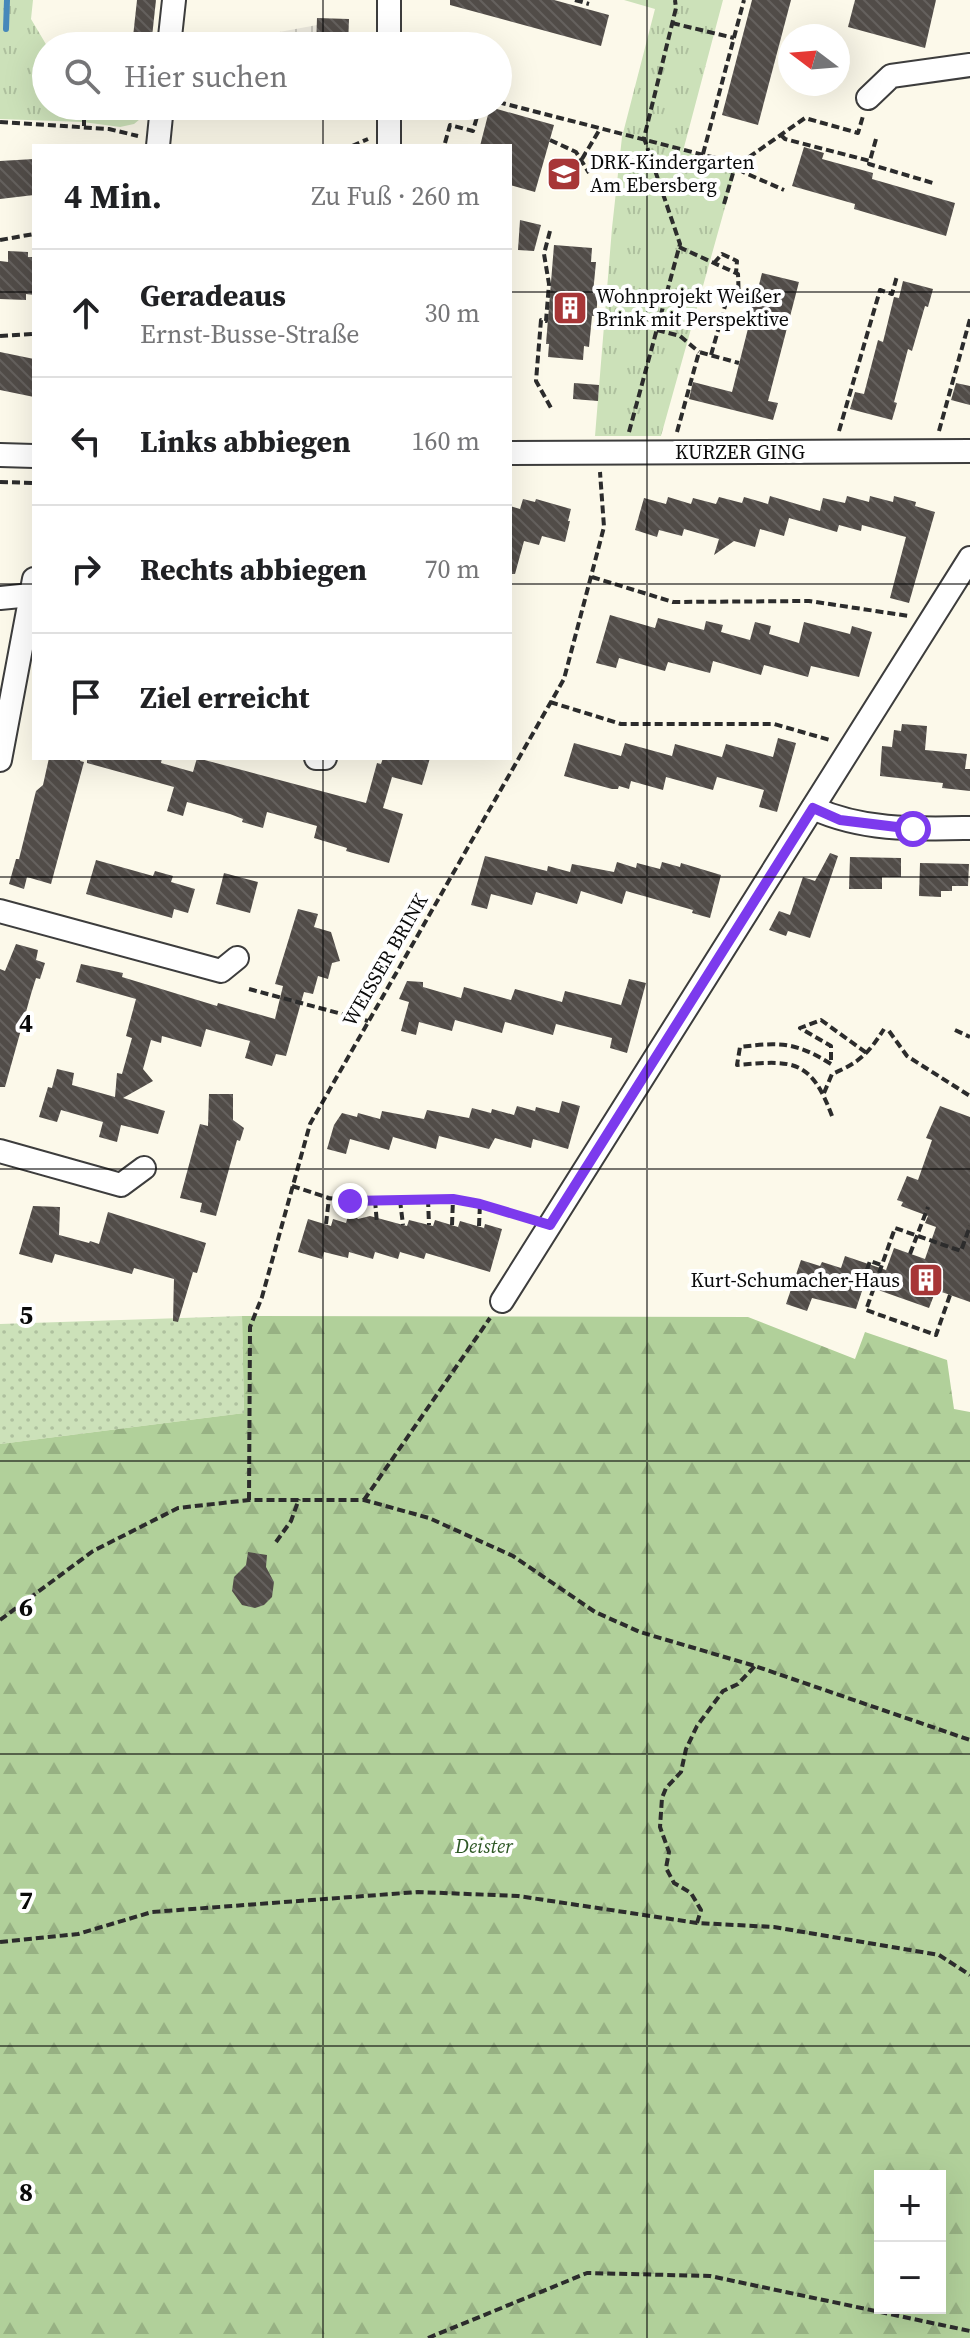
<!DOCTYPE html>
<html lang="de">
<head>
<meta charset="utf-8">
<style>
  body { margin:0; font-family:"Source Serif 4",serif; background:#f6f6f6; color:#202124 }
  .controls { position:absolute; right:24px; bottom:24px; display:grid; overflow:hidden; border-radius:0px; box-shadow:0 8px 32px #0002 }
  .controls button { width:72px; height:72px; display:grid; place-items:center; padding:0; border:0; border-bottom:2px solid #e0e0e0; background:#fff; color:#202124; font:40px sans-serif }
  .compass { position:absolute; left:778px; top:24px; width:72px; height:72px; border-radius:50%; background:#fff; box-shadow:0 8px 32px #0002; rotate:286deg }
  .stop { position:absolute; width:24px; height:24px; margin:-18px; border:6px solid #7c3aed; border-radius:50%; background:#fff }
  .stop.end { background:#7c3aed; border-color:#fff; box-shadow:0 2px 8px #0008 }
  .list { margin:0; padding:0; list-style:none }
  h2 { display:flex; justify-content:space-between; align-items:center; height:104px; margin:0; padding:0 32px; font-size:34px }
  h2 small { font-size:26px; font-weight:400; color:#757577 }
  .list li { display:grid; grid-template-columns:52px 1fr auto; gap:24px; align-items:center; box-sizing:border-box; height:128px; padding:0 32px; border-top:2px solid #e0e0e0 }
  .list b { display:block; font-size:30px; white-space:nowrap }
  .list p { margin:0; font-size:26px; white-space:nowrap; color:#757577 }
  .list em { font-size:26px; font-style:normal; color:#757577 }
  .icon { flex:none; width:44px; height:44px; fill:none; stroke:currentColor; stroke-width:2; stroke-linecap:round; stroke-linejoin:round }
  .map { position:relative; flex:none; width:970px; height:2338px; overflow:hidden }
  .search { position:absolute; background:#fff; box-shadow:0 8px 32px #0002; left:32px; top:32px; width:480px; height:88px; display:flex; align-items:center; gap:20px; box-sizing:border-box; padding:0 28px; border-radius:44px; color:#757577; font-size:30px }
  .panel { position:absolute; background:#fff; box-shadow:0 8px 32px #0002; left:32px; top:144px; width:480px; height:616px; border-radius:0px }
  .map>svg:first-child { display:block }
</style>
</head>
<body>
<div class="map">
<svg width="970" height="2338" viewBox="0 0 970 2338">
  <defs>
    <pattern id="grass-dots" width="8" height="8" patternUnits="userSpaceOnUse" patternTransform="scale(2)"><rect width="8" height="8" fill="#cce1b9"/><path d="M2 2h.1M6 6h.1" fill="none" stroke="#aec09e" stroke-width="1.8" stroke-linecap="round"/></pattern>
    <pattern id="forest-firs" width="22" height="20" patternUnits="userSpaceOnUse" patternTransform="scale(2)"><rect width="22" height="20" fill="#b1d09a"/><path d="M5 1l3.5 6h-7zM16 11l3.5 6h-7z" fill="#97b183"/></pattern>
    <pattern id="park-tufts" width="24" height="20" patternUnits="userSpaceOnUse" patternTransform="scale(2)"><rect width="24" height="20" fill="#cce1b9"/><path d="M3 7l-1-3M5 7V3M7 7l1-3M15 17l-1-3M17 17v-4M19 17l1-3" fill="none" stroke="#aec09e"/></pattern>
    <pattern id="plaza-grid" width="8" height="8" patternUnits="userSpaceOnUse" patternTransform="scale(2)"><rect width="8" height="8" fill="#eae7db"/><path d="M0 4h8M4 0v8" fill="none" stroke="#c7c5bb"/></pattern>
    <pattern id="building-back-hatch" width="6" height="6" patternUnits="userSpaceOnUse" patternTransform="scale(2)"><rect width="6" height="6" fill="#514c48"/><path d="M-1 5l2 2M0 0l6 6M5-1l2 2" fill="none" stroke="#65615e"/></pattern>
  </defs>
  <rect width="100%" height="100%" fill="#fcf9ea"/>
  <!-- grass -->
  <polygon fill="url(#grass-dots)" points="242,1316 244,1413 0,1444 0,1324"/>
  <!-- forest -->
  <path fill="url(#forest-firs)" fill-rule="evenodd" d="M242 1316 748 1317 855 1359 865 1332 947 1360 954 1409 970 1412V2338H0V1444L244 1413ZM880 2176H940V2308H880Z"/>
  <!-- park -->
  <g fill="url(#park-tufts)">
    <polygon points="0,0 33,0 31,19 47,46 46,106 150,106 145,115 134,124 120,127 83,122 0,119"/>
    <polygon points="624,0 723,0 683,151 736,168 661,436 595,436 612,228 622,137 655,9"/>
  </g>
  <!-- plaza -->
  <polygon fill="url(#plaza-grid)" points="317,25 316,46 252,46 252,37"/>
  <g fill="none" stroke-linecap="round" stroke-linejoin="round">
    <!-- stream -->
    <polyline stroke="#4688ba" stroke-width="6" points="6,29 7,0"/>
  </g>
  <!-- building -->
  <g fill="url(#building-back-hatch)">
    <polygon points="137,0 156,0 151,46 132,46"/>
    <polygon points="450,0 554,0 609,15 601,46 450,5"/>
    <polygon points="752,0 791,0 758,125 722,115"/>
    <polygon points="855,0 936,0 925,48 848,27"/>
    <polygon points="317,18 349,19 348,46 316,46"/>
    <polygon points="490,107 554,125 535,192 510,185 510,146 480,146"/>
    <polygon points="804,147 824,153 822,159 873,173 872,179 955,203 946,236 854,209 855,204 792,186"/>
    <polygon points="34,159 34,195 0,199 0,161"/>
    <polygon points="520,220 541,225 534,251 518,250"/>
    <polygon points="554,245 592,248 591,262 596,262 593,293 598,294 596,316 592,316 589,347 584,346 583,360 548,357 549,344 546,344"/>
    <polygon points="8,251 28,252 28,257 34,257 34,295 26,294 26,300 0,299 0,261 8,262"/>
    <polygon points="762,273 799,282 768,401 778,403 773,420 689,399 693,382 732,392"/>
    <polygon points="903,281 933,289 928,307 925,306 912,351 908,349 894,402 897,403 892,420 850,409 855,392 864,394 878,340 883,342 894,297 899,298"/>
    <polygon points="0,352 34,359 34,397 0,390"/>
    <polygon points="574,383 599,385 598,401 573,399"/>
    <polygon points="956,383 970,386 970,405 951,400"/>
    <polygon points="770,496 820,511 823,498 845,503 847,496 869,502 870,496 893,502 894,496 916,502 915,506 935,512 909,603 890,598 906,537 862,525 861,531 839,525 837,532 789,518 784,536 760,529 755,547 734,541 714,555 719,539 684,529 682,536 659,530 657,537 635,530 644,498 666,504 668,497 691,504 693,498 716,504 719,497 742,503 744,497 768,504"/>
    <polygon points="523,499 535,502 536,499 571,509 568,521 570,521 565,542 542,536 539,545 524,541 515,574 510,574 510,506 520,509"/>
    <polygon points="610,615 655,628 658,618 704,630 706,621 723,625 721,632 750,640 755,622 771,626 769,634 799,643 804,622 850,634 852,626 872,632 859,677 811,666 808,677 764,665 761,675 713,661 710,673 668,662 665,671 619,658 616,668 596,663"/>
    <polygon points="902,724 927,726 925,750 967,754 965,769 970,769 970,791 942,788 943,783 880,776 882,746 892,747 894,730 901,731"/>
    <polygon points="778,738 796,743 777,812 759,807 764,790 717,777 713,790 666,777 663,790 631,781 629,789 619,786 618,789 612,789 564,776 574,743 621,756 625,743 672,756 675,744 722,757 726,744 773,757"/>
    <polygon points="49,758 81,758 80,761 84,762 51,884 27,877 24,889 9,884 16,859 19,859 36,791 43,785"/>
    <polygon points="87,758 162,758 161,763 193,772 197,758 366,803 377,763 381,764 383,758 430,758 422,785 392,777 383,808 403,814 389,863 346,851 347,848 314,838 317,826 267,812 263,828 242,822 243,819 230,814 187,802 183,816 167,811 174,787 87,763"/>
    <polygon points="830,853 838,856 810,938 788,931 786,936 769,930 779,911 790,915 803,877 815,881"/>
    <polygon points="485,856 547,871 548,866 570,872 572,864 614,872 617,862 636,868 637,863 660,869 662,862 680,867 681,863 721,875 710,918 692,913 693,910 626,891 622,904 581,891 577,904 536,892 532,905 491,894 487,909 471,905"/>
    <polygon points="850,857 901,858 901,877 882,877 882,889 849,889"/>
    <polygon points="96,860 153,876 155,871 173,876 171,882 195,889 188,913 174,909 172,918 86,894"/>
    <polygon points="920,863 969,864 968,886 952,886 952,891 941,891 941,897 919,896"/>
    <polygon points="224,873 258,882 250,913 216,904"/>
    <polygon points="298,909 318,914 314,927 331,932 340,961 332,963 328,979 318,976 313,994 304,992 286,1056 276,1054 272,1066 245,1058 250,1041 206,1029 201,1047 162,1036 161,1043 151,1040 143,1069 153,1081 123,1098 165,1111 158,1134 121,1125 117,1142 99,1137 103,1122 61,1110 57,1122 39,1117 48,1087 52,1088 57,1069 74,1073 72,1085 115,1097 117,1073 122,1074 132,1038 126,1036 136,999 76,982 81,964 123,973 122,977 217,1006 218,1003 275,1019 283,986 275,984"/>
    <polygon points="16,944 38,950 36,960 45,963 40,979 36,978 31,994 5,1087 0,1087 0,969 5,971"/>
    <polygon points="629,979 646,983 627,1053 610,1048 612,1038 556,1024 553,1035 505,1022 502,1033 455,1020 452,1031 419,1022 416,1035 401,1031 409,1002 399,999 407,981 423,982 423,987 461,998 464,987 511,1000 515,989 562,1002 565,991 621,1005"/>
    <polygon points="209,1094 233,1094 233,1120 244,1128 240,1141 237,1140 216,1216 200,1212 202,1203 180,1198 200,1124 208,1126"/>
    <polygon points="562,1101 580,1106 568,1149 533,1139 531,1148 495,1138 489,1149 439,1136 436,1149 393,1137 389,1150 350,1139 346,1154 327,1149 334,1125 342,1113 357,1117 358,1113 380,1119 382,1111 424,1119 427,1110 469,1118 472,1108 491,1113 492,1109 514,1115 517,1106 535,1111 536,1107 559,1113"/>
    <polygon points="940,1106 970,1117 970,1302 936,1290 929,1308 864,1285 856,1309 812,1298 807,1311 786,1304 801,1260 820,1266 822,1262 841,1268 845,1256 886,1270 894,1248 925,1259 936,1227 925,1223 928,1216 901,1206 903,1202 897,1200 907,1176 918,1180 932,1140 926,1138"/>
    <polygon points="33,1206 60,1207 59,1235 89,1243 90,1241 99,1244 108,1212 206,1243 197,1273 193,1272 178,1322 173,1321 174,1279 134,1268 132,1274 55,1254 52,1263 19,1254"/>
    <polygon points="350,1209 358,1219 370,1216 407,1226 409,1220 433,1226 435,1220 458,1227 460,1221 484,1228 485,1224 502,1229 490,1272 426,1253 424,1259 400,1252 398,1259 375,1252 373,1259 349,1252 348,1258 324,1252 322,1259 298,1252 308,1219 331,1226 333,1219 346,1223"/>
    <polygon points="248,1552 267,1555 266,1567 274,1582 272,1597 264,1605 255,1608 242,1605 232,1591 234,1577 246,1565"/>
  </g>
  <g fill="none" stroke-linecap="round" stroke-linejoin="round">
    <!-- minor casing -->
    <g stroke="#3d3d3d" stroke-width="26">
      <g id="minor">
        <polyline points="169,46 174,0"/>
        <polyline points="389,46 389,0"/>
        <polyline points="868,98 891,76 970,65"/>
        <polyline points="389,106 389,146"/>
        <polyline points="158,146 162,106"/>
        <polyline points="510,453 970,451"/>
        <polyline points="0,455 34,456"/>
        <polyline points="0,598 31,595"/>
        <polyline points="316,758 325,758"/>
        <polyline points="0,760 34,579"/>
        <path d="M813 808C863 831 916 829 970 828"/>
        <polyline points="0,911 221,971 237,958"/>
        <polyline points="0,1151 121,1185 144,1168"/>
        <polyline points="502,1301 970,558"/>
      </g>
    </g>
    <!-- path -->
    <g stroke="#2c2c2c" stroke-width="4" stroke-dasharray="8 4" stroke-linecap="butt">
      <polyline points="575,0 589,4"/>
      <polyline points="672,23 734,38"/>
      <polyline points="224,38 252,39"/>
      <polyline points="498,102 739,164 743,172 784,190"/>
      <polyline points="84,106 84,127"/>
      <polyline points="0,122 109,129 138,136"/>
      <polyline points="781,135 785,139 870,161"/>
      <polyline points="876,139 869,164 933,183"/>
      <polyline points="550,140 576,152 589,173"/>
      <polyline points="445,143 450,125 473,131 480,106"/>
      <polyline points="352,146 368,139"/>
      <polyline points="703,154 744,0"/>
      <polyline points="582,159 600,129"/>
      <polyline points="739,164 805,118 858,133 863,116"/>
      <polyline points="724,204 736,163"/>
      <polyline points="550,231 544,254 549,284 546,321 541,320 536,381 551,408"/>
      <polyline points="0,240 34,234"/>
      <polyline points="679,247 738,274 739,302"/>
      <polyline points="714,263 722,254 737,261 736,273"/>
      <polyline points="657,330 680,336 699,352"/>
      <polyline points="0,336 34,334"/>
      <polyline points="711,355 727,299 754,306"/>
      <polyline points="839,431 880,290 892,294 897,276"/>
      <polyline points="939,431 970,319"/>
      <polyline points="629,432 680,244 644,138 676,8 675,0"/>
      <polyline points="677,432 699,352 739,363"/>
      <polyline points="0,482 34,483"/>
      <polyline points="592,577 673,602 809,601 909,616"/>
      <polyline points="550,702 621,724 774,724 830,740"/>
      <polyline points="249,989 368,1021"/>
      <polyline points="955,1030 970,1037"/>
      <polyline points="889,1031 907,1056 970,1096"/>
      <path d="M824 1093 832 1074C860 1062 868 1054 884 1029"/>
      <path d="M832 1116C811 1059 793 1060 737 1065L740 1047C780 1042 796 1042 831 1064V1046L800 1028 821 1020 868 1054"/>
      <polyline points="292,1186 329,1198 350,1201 467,1201 528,1219"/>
      <polyline points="428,1199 429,1225"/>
      <polyline points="375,1200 377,1224"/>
      <polyline points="400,1200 403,1225"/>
      <polyline points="350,1201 352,1217"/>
      <polyline points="326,1224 329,1198"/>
      <polyline points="452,1225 453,1199"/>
      <polyline points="479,1226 480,1204"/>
      <polyline points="910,1254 928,1207"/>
      <polyline points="863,1281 870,1261 881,1265"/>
      <polyline points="950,1295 936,1335 866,1310 895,1228 961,1251 970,1226"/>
      <polyline points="249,1500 250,1327 262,1297 310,1124 564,679 604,527 600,472"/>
      <polyline points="364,1500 490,1318"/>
      <polyline points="276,1542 291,1521 299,1499"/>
      <polyline points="0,1620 93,1551 178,1508 249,1500 364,1500 429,1518 513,1556 595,1612 640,1632 755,1666 970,1740"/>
      <polyline points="697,1923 701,1910 691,1893 674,1883 666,1868 669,1852 660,1827 662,1798 666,1788 681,1772 686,1749 697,1726 723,1691 738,1684 755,1666"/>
      <polyline points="0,1942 78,1934 152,1912 418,1892 518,1896 697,1923 774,1927 939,1955 970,1975"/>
      <polyline points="428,2338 587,2273 710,2276 970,2331"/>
    </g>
    <!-- minor -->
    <use href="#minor" stroke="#fff" stroke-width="22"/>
  </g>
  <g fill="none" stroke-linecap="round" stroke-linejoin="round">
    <!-- route -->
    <polyline stroke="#7c3aed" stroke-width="10" points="350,1201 453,1199 480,1204 550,1225 813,808 840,820 913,829"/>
  </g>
  <!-- grid -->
  <path fill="none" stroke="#0a0a0a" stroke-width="2" stroke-opacity="0.55" d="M323 0V46M647 0V2338M323 106V146M0 292H34M510 292H970M0 584H34M510 584H970M323 758V2338M0 877H970M0 1169H970M0 1461H970M0 1754H970M0 2046H970"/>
  <!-- icons -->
  <defs>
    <g id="school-square" transform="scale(1.8)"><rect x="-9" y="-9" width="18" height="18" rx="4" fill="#a73637" stroke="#fff"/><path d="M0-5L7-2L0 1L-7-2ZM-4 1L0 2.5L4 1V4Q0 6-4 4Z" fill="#fff"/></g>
    <g id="building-square" transform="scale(1.8)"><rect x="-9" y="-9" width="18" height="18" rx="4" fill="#a73637" stroke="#fff"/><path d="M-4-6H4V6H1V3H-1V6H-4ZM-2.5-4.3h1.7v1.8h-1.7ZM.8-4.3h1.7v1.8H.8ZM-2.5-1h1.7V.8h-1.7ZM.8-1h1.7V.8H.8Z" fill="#fff"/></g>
  </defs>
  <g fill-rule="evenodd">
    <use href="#school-square" x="564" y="174"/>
    <use href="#building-square" x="570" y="308"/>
    <use href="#building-square" x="926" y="1280"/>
  </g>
  <g text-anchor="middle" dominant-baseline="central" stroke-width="8" stroke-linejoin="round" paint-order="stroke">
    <!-- poi labels -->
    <g font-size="20" fill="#0a0a0a" stroke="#fff" text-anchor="start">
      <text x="590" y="162">DRK-Kindergarten<tspan x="590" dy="23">Am Ebersberg</tspan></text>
      <text x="596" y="296">Wohnprojekt Weißer<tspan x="596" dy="23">Brink mit Perspektive</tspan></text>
      <text x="900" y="1280" text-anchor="end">Kurt-Schumacher-Haus</text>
    </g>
    <!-- street labels -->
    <g font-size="20" fill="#0a0a0a" stroke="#fff">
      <text x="740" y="452">KURZER GING</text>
      <text transform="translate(385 960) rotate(-60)">WEISSER BRINK</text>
    </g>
    <!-- park labels -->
    <g font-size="20" font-style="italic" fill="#2d5824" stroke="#fff">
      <text x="484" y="1846">Deister</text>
    </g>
  </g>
  <g font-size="26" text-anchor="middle" font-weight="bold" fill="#0a0a0a" stroke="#fff" stroke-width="8" stroke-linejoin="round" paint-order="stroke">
    <text x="26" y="1032">4</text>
    <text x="26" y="1324">5</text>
    <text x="26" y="1616">6</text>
    <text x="26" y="1909">7</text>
    <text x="26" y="2201">8</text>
  </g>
</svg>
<div class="controls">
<button>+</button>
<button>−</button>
</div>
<svg class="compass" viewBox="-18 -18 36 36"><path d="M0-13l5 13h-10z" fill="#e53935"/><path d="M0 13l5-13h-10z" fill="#757577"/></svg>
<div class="stop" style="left:913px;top:829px"></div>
<div class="stop end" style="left:350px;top:1201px"></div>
<div class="search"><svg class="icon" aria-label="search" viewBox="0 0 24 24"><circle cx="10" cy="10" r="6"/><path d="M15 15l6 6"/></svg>Hier suchen</div>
<section class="panel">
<h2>4 Min.<small>Zu Fuß · 260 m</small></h2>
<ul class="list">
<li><svg class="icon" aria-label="ahead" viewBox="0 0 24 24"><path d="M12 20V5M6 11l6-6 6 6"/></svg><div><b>Geradeaus</b><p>Ernst-Busse-Straße</p></div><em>30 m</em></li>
<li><svg class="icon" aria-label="left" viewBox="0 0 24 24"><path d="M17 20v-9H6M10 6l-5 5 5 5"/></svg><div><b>Links abbiegen</b></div><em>160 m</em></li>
<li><svg class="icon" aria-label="right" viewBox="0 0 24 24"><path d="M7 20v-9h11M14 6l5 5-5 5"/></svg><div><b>Rechts abbiegen</b></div><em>70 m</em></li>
<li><svg class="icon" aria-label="arrive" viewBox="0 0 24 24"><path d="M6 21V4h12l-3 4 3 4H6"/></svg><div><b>Ziel erreicht</b></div></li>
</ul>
</section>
</div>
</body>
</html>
